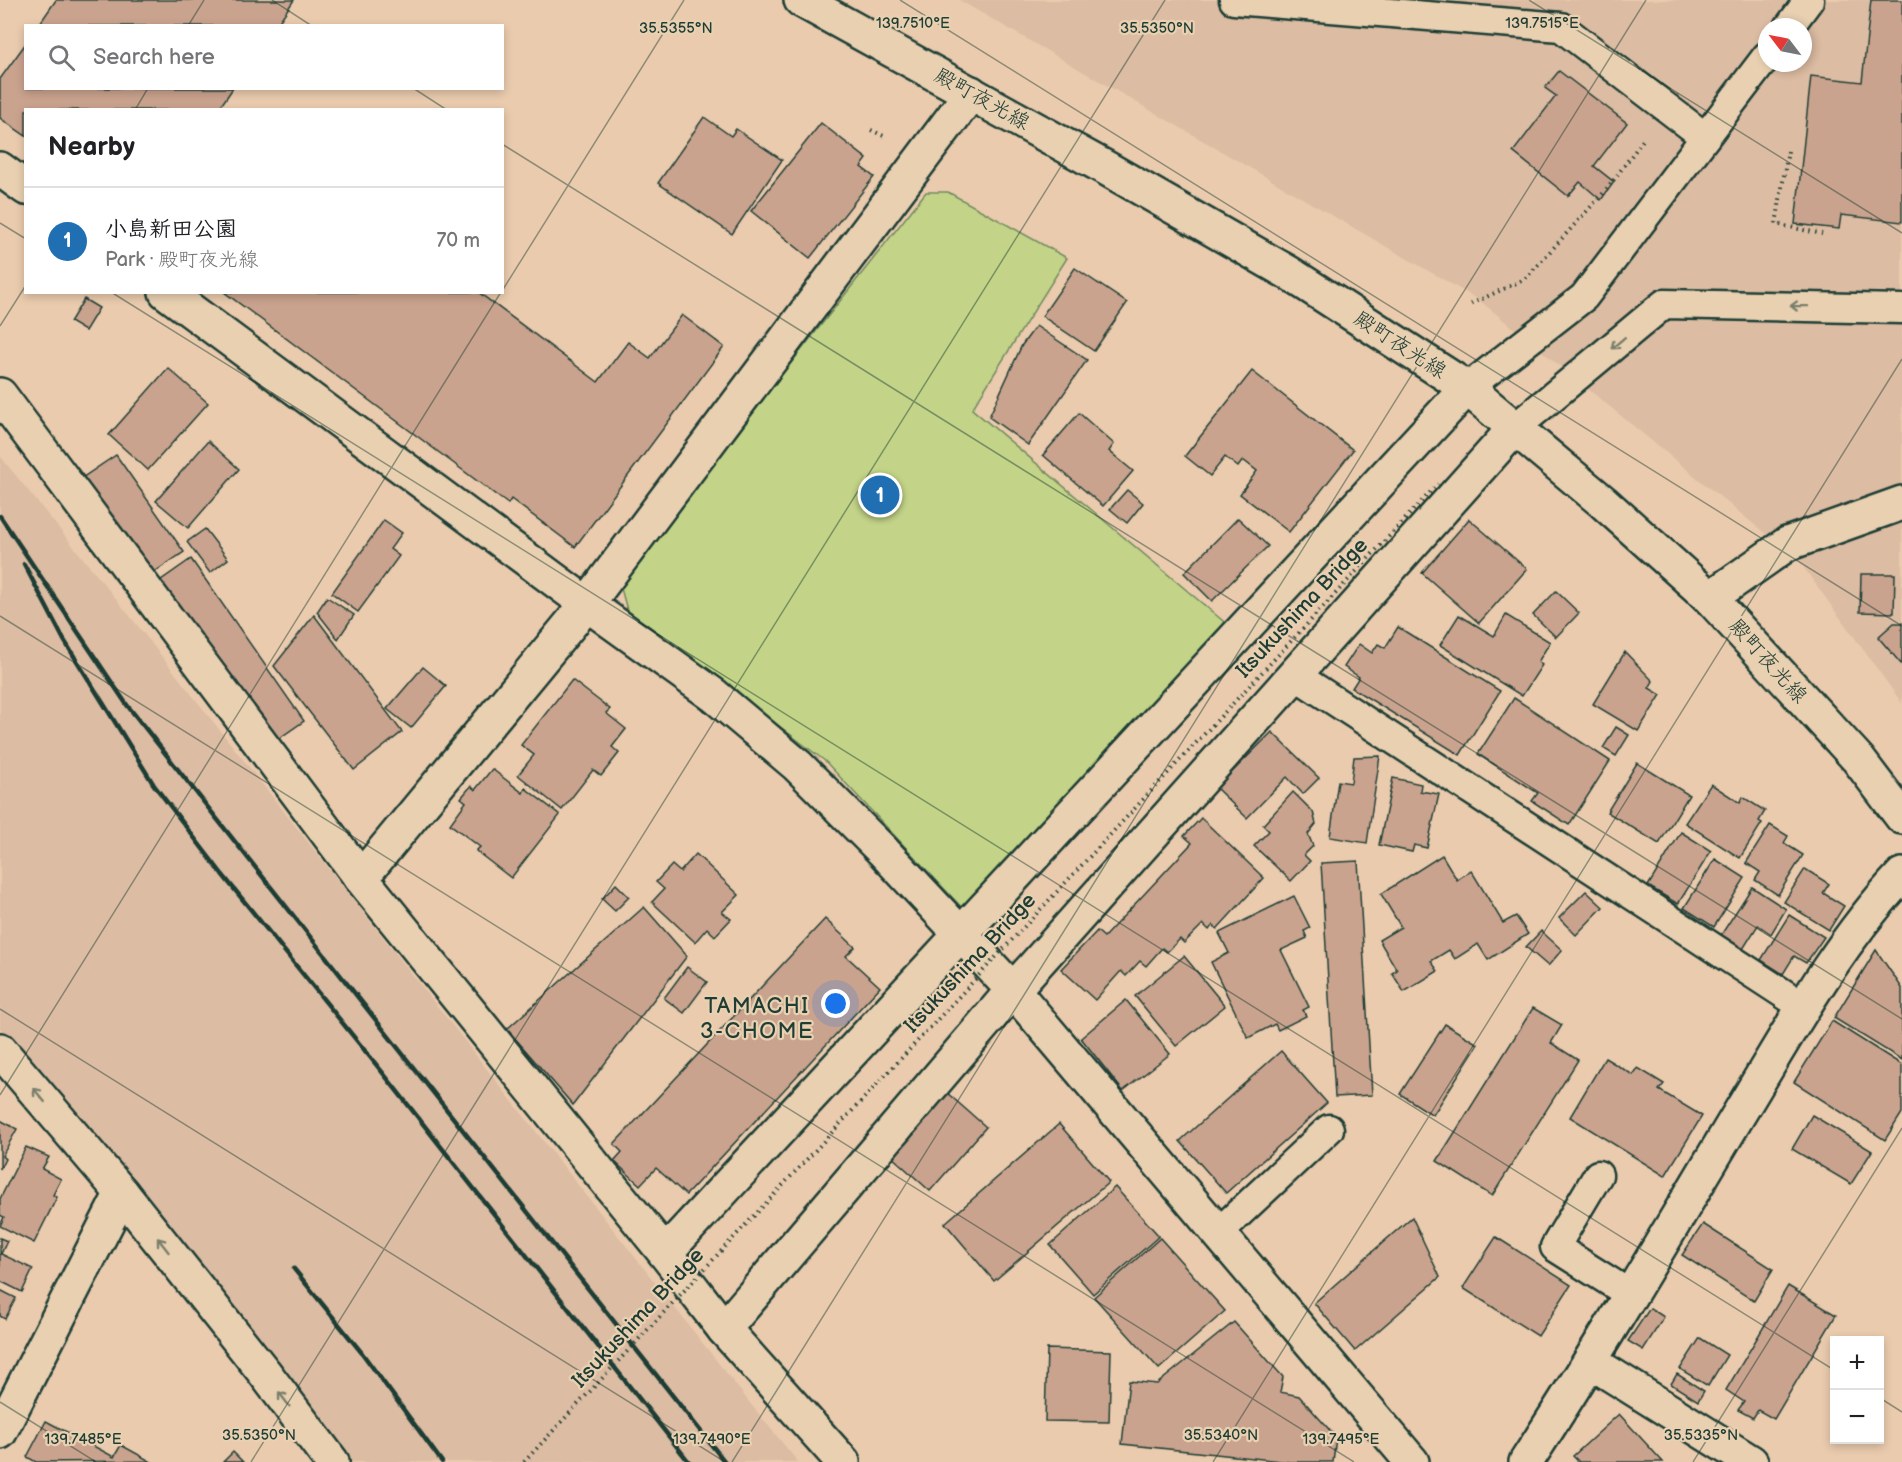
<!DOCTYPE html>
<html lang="en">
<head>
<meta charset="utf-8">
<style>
  body { margin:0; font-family:"Balsamiq Sans","Klee One",sans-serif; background:#f2f2f2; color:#202124 }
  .controls { position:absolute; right:18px; bottom:18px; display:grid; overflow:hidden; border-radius:0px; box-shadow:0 3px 9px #0003 }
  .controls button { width:54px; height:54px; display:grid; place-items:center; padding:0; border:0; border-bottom:2px solid #e0e0e0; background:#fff; color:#202124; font:30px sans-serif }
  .compass { position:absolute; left:1758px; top:18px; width:54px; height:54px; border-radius:50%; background:#fff; box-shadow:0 3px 9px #0003; rotate:302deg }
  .you { position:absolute; left:836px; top:1004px; width:21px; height:21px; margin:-15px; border:4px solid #fff; border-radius:50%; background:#1a73e8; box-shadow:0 0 0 9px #1a73e833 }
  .badge { display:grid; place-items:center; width:39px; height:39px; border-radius:50%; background:#1f6fb2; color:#fff; font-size:20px; font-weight:700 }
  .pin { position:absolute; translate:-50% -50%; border:3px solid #fff; box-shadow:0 2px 6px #0006 }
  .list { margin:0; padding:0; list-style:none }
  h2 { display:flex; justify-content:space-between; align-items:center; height:78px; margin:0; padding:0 24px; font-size:26px }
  h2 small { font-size:20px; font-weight:400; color:#757577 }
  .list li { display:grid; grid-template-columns:39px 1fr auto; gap:18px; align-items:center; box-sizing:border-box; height:108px; padding:0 24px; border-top:2px solid #e0e0e0 }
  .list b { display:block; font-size:22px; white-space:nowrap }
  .list p { margin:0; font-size:20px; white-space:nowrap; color:#757577 }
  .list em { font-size:20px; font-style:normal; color:#757577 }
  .icon { flex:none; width:33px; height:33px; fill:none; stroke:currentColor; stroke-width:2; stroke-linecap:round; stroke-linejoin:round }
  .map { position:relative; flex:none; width:1902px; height:1462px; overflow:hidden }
  .search { position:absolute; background:#fff; box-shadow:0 3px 9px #0003; left:24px; top:24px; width:480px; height:66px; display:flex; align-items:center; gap:15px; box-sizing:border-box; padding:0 21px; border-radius:0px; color:#757577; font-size:22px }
  .panel { position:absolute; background:#fff; box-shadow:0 3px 9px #0003; left:24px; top:108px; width:480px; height:186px; border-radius:0px }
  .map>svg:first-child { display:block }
</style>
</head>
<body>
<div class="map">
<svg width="1902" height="1462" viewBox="0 0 1902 1462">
  <rect width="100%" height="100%" fill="#eacbae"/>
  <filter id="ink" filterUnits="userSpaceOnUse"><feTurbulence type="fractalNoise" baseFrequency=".0167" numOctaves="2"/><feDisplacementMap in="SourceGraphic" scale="12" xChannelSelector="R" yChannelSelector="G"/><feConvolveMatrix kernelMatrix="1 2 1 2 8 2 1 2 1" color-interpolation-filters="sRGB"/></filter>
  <g filter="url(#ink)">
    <!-- built -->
    <g fill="#dcbca2" fill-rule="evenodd">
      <path d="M959 0H1902V703L1799 561 1479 300ZM1767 27H1803V63H1767Z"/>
      <polygon points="0,456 129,615 753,1407 798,1462 350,1462 154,1203 0,1028"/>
    </g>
    <!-- green -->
    <polygon fill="#c3d488" stroke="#71885e" stroke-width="1.5" points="926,192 948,192 1067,258 972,409 1229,626 966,912 825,761 627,610 619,581"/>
    <!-- building -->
    <g fill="#caa38e" stroke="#1f3d34" stroke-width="1.5">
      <polygon points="56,0 294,0 276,26 38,26"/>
      <polygon points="1871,0 1902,0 1902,222 1841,215 1839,229 1795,224 1811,76 1862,82"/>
      <polygon points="26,43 26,88 233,88 218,110 26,110 26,136 0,118 0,79"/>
      <polygon points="1559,71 1627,123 1594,166 1614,182 1601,200 1580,182 1568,196 1513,152 1556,96 1545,88"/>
      <polygon points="704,117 731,136 736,129 782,160 732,234 658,183"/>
      <polygon points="821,123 867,159 861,167 874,177 810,258 751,211"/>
      <polygon points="1075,268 1127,303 1094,351 1042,316"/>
      <polygon points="224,292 478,292 598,382 628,342 650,358 682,315 724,347 575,547 511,499 508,504"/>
      <polygon points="84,299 99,308 85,331 70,322"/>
      <polygon points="1036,326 1087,360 1028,445 989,417 1022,345"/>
      <polygon points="168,368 208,403 148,470 109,435"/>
      <polygon points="1252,371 1353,450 1289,532 1240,494 1257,471 1243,460 1238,467 1225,457 1210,476 1185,456"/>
      <polygon points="1079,413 1114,444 1109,451 1133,471 1103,506 1043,455"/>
      <polygon points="208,441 239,469 188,528 156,501"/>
      <polygon points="116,455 184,552 147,577 79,480"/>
      <polygon points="1127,490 1143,503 1127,523 1110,509"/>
      <polygon points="1238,518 1268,546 1212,601 1184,573"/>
      <polygon points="1469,519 1527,569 1479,623 1422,573"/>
      <polygon points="384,520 402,533 390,549 399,556 358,612 332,593"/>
      <polygon points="205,529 228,559 210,573 187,542"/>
      <polygon points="191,559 304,721 268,746 154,585"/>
      <polygon points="1861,574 1895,574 1894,613 1860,612"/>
      <polygon points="1556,591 1579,613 1556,637 1533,615"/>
      <polygon points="327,597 354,615 338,639 317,612"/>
      <polygon points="314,615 402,732 354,770 274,666"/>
      <polygon points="1459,615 1494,636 1506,615 1550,642 1538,662 1542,665 1522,696 1440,645"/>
      <polygon points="1894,623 1902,623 1902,665 1878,637"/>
      <polygon points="1398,627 1500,691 1460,755 1352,688 1359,677 1344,667 1359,644 1372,653 1378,644 1385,648"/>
      <polygon points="1625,652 1653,681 1649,688 1661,695 1638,731 1593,704"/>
      <polygon points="423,667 446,686 411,728 387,709"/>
      <polygon points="572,680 610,709 606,713 626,729 612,747 619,753 601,776 593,770 562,810 518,775 534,755 521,745"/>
      <polygon points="1514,698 1610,761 1569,825 1532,801 1538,793 1478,754"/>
      <polygon points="1616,727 1629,735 1616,756 1603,748"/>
      <polygon points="1272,732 1319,778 1303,794 1287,777 1247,818 1216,788"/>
      <polygon points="1380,756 1367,843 1330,837 1338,781 1351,783 1354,757"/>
      <polygon points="1637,763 1689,795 1659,844 1607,812"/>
      <polygon points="492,769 523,793 525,788 560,815 511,878 476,851 480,847 450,824 466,802 461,798 471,786 475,790"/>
      <polygon points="1393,778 1421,784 1420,791 1439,794 1427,848 1414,845 1412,852 1379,845"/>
      <polygon points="1711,784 1740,803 1743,797 1765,811 1759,821 1762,823 1740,858 1685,823"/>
      <polygon points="1293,792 1313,812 1316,824 1308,834 1313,846 1304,855 1310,861 1291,881 1254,846 1269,831 1263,825"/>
      <polygon points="1201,818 1264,878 1217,929 1213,925 1209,930 1203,924 1184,943 1180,939 1167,952 1162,948 1146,966 1140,961 1126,976 1121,971 1095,1000 1061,969 1097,931 1104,937 1192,843 1184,836"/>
      <polygon points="1770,825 1788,836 1784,843 1803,855 1778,895 1755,880 1760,872 1746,863"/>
      <polygon points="1681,832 1711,851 1678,904 1648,886"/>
      <polygon points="696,854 739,895 722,912 731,919 715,936 707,928 695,942 652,902 664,889 656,882 672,865 680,872"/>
      <polygon points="1442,855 1457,880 1471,870 1503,923 1516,916 1528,934 1488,960 1478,944 1455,959 1449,950 1431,961 1438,971 1404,992 1392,973 1397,970 1379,940 1401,927 1381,894"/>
      <polygon points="1715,859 1745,878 1714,927 1684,908"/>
      <polygon points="1358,861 1372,1095 1335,1097 1321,863"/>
      <polygon points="1805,869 1829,884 1823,893 1844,906 1829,930 1784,902"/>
      <polygon points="616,884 629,897 615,911 602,899"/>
      <polygon points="1752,887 1786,909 1771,934 1758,925 1743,949 1721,935"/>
      <polygon points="1586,891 1603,907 1576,935 1559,918"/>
      <polygon points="1294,896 1310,928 1304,931 1307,938 1281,950 1309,1007 1303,1010 1306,1016 1278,1030 1275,1024 1248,1038 1211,962 1229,953 1219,933"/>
      <polygon points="644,907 687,956 573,1105 507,1029"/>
      <polygon points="1789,915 1824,937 1806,963 1794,956 1783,974 1761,960"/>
      <polygon points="825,919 855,947 846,956 880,987 686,1195 656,1168 640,1185 614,1161 622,1152 614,1144"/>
      <polygon points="1541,931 1562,950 1548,966 1526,947"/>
      <polygon points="1876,950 1902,988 1902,1060 1834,1018"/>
      <polygon points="1184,956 1225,1006 1176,1046 1135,996"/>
      <polygon points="687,967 707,982 684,1013 664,998"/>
      <polygon points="1126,1000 1170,1054 1123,1091 1081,1038"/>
      <polygon points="1533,1008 1562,1025 1551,1043 1578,1060 1492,1196 1437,1161"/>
      <polygon points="1832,1021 1902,1065 1902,1113 1885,1140 1794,1082"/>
      <polygon points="1445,1024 1478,1044 1433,1115 1400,1094"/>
      <polygon points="1281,1051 1327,1103 1226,1193 1180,1141"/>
      <polygon points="1605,1058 1633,1075 1638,1068 1664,1084 1659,1090 1702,1116 1665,1176 1570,1117"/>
      <polygon points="946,1092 986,1127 930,1191 890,1155"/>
      <polygon points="1812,1115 1872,1151 1851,1184 1792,1149"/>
      <polygon points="0,1120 17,1129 2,1156 5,1159 0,1169"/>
      <polygon points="1059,1124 1109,1182 994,1281 945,1223"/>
      <polygon points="26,1147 49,1157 42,1169 61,1179 53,1195 57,1197 34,1243 0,1226 4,1217 0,1215 0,1199"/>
      <polygon points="1115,1187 1159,1236 1093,1294 1050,1245"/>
      <polygon points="1412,1217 1440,1277 1355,1351 1314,1303"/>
      <polygon points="1703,1224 1773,1269 1754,1301 1682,1255"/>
      <polygon points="1496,1237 1571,1285 1538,1336 1463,1288"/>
      <polygon points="0,1238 7,1241 1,1254 33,1269 22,1292 0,1281"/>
      <polygon points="1160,1238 1225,1311 1159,1369 1094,1297"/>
      <polygon points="1788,1286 1836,1315 1774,1419 1758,1410 1753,1418 1738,1410 1744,1402 1726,1390"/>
      <polygon points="0,1290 16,1298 5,1319 0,1316"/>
      <polygon points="1650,1308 1664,1317 1643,1350 1628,1341"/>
      <polygon points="1234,1322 1283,1377 1280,1392 1299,1396 1336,1437 1333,1462 1290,1462 1122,1444 1129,1381 1157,1384"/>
      <polygon points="1700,1338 1727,1355 1708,1386 1680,1369"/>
      <polygon points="1047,1349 1111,1351 1109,1422 1045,1421"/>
      <polygon points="1677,1374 1704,1391 1698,1401 1671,1384"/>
      <polygon points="1619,1414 1663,1462 1579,1462 1573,1456"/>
      <polygon points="46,1421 114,1457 121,1445 150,1461 36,1462 27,1457"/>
      <polygon points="233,1452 243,1462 223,1462"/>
    </g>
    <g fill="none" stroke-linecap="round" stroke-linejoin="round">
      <!-- service casing -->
      <g stroke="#1f3d34" stroke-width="33">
        <g id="service">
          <polyline points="1234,0 1561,27 1705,137"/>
          <polyline points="1789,27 1809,0"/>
          <polyline points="1467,388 1584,297 1767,56"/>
          <polyline points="1515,428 1664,304 1902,309"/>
          <polyline points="1295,675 1804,1007"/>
          <polyline points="1598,1175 1555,1247 1631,1295"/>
          <polyline points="1219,1232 1329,1129"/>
        </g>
      </g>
      <!-- minor casing -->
      <g stroke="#1f3d34" stroke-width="38">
        <g id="minor">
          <polyline points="0,169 26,188"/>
          <polyline points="166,292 587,604 715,696 797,765 883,851 1013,990 1412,1462"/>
          <polyline points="0,395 361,878 665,1253 724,1329 843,1462"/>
          <polyline points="1710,598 1787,544 1902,503"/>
          <polyline points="361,878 587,604 971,93"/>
          <polyline points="0,1050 122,1193 264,1372 332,1462"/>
          <polyline points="665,1253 1467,388"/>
          <polyline points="724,1329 1013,990 1515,428"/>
          <polyline points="1591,1362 1751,1462"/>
          <polyline points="0,1432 122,1193"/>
          <path d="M1526 1462C1600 1348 1669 1231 1739 1114 1789 1032 1836 945 1902 875"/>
        </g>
      </g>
      <!-- tertiary casing -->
      <g stroke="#1f3d34" stroke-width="38">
        <polyline id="tertiary" points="801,0 1106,168 1289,273 1467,388 1603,502 1710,598 1858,759 1902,817"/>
      </g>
      <!-- path -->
      <g stroke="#1f3d34" stroke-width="4" stroke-dasharray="1.5 4.5" stroke-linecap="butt">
        <polyline points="871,130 886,137"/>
        <polyline points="1788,151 1776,224 1822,234"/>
        <polyline points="1471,304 1525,279 1607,189 1643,140"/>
      </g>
      <!-- service -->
      <use href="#service" stroke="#e9d0b1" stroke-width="28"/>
      <!-- minor -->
      <use href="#minor" stroke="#e9d0b1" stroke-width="33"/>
      <!-- tertiary -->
      <use href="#tertiary" stroke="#e9d0b1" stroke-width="33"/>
      <!-- rail -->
      <g stroke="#1f3d34" stroke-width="4.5">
        <polyline points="0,516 127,705 725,1462"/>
        <polyline points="24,564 64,640 154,785 222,874 383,1073 689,1462"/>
        <polyline points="294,1269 362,1353 442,1462"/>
      </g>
      <!-- path-bridge -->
      <polyline stroke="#1f3d34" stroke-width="4" stroke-dasharray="1.5 4.5" stroke-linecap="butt" points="524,1462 1438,484"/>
    </g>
    <!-- one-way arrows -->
    <defs><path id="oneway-shaft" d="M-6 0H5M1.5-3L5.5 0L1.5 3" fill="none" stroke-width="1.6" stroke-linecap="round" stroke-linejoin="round" transform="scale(1.5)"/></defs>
    <g stroke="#7a7f6c">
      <use href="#oneway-shaft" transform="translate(1799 306) rotate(-179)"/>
      <use href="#oneway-shaft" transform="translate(1618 343) rotate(140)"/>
      <use href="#oneway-shaft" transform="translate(39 1095) rotate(-130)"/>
      <use href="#oneway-shaft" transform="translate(163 1245) rotate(-128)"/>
      <use href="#oneway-shaft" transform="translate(284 1399) rotate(-127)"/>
    </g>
  </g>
  <!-- ticks -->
  <path fill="none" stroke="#1f3d34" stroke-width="1.5" stroke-opacity="0.45" d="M272 0 312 26M900 0 1902 626M1529 0 1902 233M188 26 204 0M413 88 447 110M135 110 148 88M502 144 1902 1019M0 223 26 239M502 291 684 0M111 292 1834 1370M0 326 26 285M0 616 1354 1462M0 1009 725 1462M0 1095 501 292M1880 1398 1902 1412M0 1402 96 1462M251 1462 1165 0M732 1462 1646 0M1213 1462 1902 359M1693 1462 1902 1128"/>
  <g text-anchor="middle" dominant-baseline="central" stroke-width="4.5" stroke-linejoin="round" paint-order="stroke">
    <!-- street labels -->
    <g font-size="21" fill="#1f3d34" stroke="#e9d0b1">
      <text transform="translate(982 99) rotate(29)">殿町夜光線</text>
      <text transform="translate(1400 345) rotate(33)">殿町夜光線</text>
      <text transform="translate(1302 608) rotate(-47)">Itsukushima Bridge</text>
      <text transform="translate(1768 661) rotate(48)">殿町夜光線</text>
      <text transform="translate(970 963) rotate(-47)">Itsukushima Bridge</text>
      <text transform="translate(638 1318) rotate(-47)">Itsukushima Bridge</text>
    </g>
    <!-- neighbourhood labels -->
    <g font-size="22" letter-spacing="1.5" fill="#1f3d34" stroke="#e9d0b1">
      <text x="757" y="1006">TAMACHI<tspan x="757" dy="25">3-CHOME</tspan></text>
    </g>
  </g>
  <g font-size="15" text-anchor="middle" fill="#1f3d34" stroke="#e9d0b1" stroke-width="4.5" stroke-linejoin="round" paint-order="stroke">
    <text x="913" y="28">139.7510°E</text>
    <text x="1542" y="28">139.7515°E</text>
    <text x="676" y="33">35.5355°N</text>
    <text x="1157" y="33">35.5350°N</text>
    <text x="259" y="1440">35.5350°N</text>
    <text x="1221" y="1440">35.5340°N</text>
    <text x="1701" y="1440">35.5335°N</text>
    <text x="83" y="1444">139.7485°E</text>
    <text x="712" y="1444">139.7490°E</text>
    <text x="1341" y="1444">139.7495°E</text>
  </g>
</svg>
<div class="controls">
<button>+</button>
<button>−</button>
</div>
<svg class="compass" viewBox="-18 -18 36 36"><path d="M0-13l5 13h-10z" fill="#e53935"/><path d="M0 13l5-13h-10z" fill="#757577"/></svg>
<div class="you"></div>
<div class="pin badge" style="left:880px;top:495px">1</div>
<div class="search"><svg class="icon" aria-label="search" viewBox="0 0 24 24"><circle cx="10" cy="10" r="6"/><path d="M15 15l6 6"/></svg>Search here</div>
<section class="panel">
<h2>Nearby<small></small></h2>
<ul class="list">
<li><span class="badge">1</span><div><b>小島新田公園</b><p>Park · 殿町夜光線</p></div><em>70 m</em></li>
</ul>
</section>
</div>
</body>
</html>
